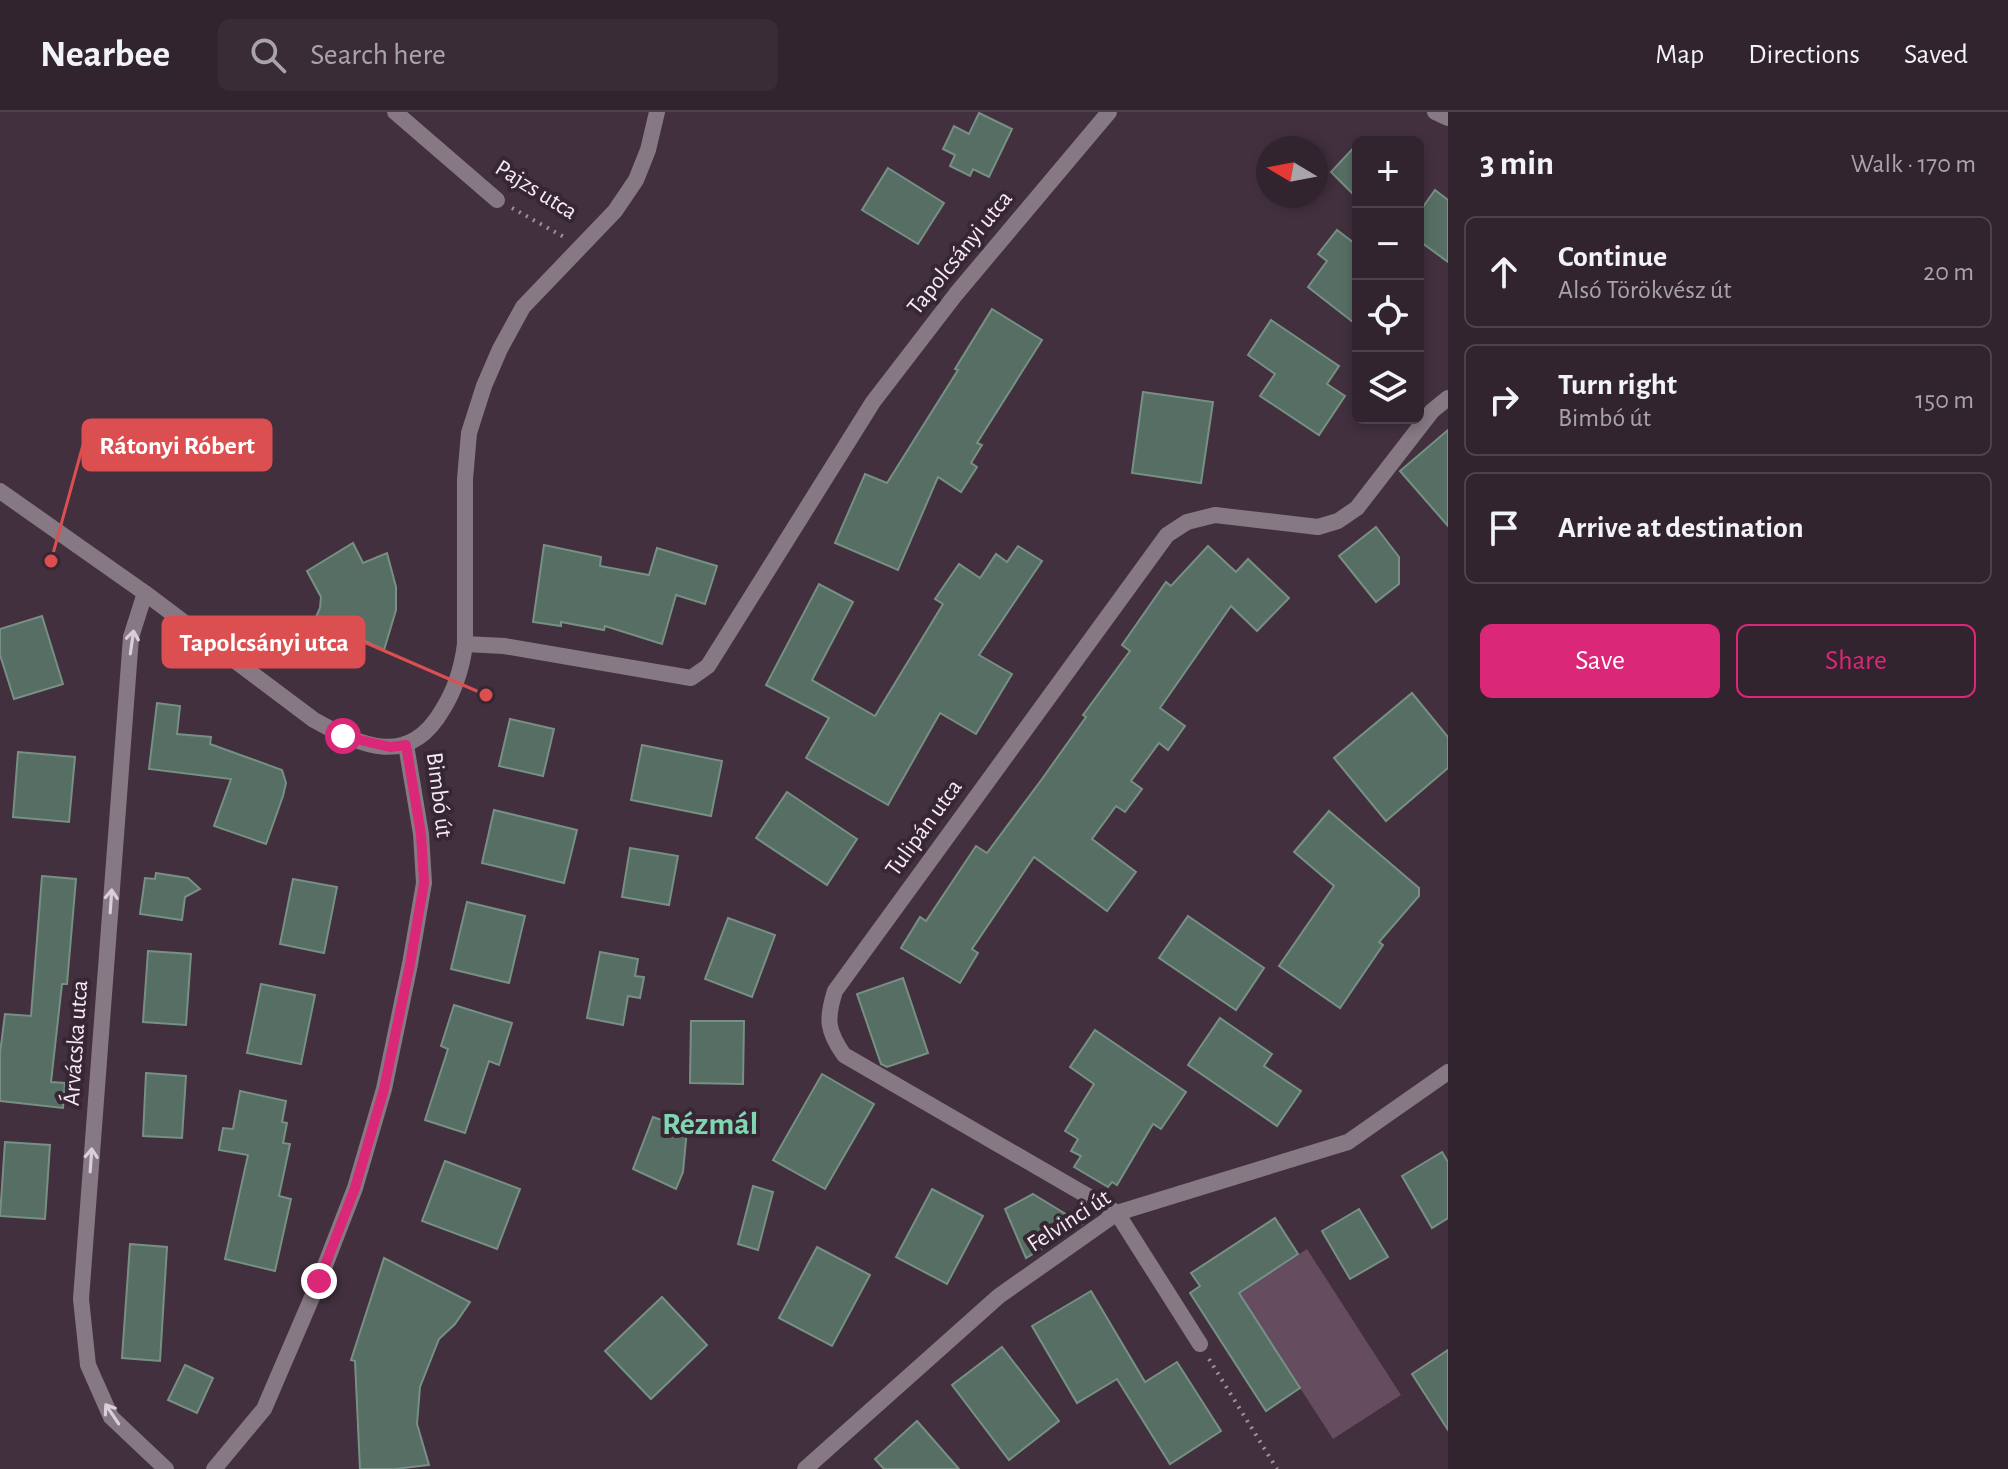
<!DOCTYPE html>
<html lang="en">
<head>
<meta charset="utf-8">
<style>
  body { margin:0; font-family:"Alegreya Sans",sans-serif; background:#3a2c36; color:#f1f3f6 }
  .controls { position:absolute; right:24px; top:24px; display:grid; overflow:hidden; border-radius:12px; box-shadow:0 4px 12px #0003 }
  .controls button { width:72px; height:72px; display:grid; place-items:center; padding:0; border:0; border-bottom:2px solid #4d414a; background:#32242e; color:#f1f3f6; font:40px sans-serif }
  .compass { position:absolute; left:1256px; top:24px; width:72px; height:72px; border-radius:50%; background:#32242e; box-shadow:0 4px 12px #0003; rotate:280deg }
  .stop { position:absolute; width:24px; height:24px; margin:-18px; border:6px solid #db2777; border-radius:50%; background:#fff }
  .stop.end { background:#db2777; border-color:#fff; box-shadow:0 2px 8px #0008 }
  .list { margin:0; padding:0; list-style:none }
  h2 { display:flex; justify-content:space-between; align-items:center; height:104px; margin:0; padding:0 32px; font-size:34px }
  h2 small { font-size:26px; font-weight:400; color:#a8a4aa }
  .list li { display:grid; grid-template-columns:52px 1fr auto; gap:24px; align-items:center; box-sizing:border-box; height:112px; margin:0 16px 16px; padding:0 16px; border:2px solid #4d414a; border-radius:12px }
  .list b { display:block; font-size:30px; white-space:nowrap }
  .list p { margin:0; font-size:26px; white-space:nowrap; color:#a8a4aa }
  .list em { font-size:26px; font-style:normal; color:#a8a4aa }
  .actions { display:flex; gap:16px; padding:24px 32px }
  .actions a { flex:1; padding:18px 0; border:2px solid #db2777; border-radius:12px; text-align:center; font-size:28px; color:#db2777 }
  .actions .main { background:#db2777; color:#fff }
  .icon { flex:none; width:44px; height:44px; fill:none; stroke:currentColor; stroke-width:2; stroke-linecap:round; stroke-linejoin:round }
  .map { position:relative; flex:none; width:1448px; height:1357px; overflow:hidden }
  header { display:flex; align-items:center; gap:48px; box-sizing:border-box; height:112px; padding:0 40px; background:#32242e; border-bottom:2px solid #4d414a }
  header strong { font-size:38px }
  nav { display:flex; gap:44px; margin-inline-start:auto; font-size:28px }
  .search { width:560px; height:72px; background:#3a2c36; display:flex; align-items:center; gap:20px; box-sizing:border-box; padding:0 28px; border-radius:12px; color:#a8a4aa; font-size:30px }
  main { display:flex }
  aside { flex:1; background:#32242e }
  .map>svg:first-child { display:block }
</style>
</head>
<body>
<header>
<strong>Nearbee</strong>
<div class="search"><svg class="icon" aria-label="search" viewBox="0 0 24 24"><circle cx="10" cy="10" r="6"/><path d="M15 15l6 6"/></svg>Search here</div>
<nav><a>Map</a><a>Directions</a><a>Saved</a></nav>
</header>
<main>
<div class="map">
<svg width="1448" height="1357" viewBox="0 0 1448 1357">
  <rect width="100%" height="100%" fill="#42303e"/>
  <!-- green -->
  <polygon fill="#654c5f" points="1307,1137 1401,1283 1333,1327 1239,1181"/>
  <!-- building -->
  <g fill="#566e63" stroke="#779084" stroke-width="2">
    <polygon points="979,1 1012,17 989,65 973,57 970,64 950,54 955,43 943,37 954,14 969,22"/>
    <polygon points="1358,31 1358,87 1331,60"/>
    <polygon points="888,56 944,91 918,132 862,98"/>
    <polygon points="1435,78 1448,88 1448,150 1418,128 1418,102"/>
    <polygon points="1337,118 1358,134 1358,214 1308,175 1327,149 1318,142"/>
    <polygon points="992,197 1042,228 977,331 982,333 971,351 977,355 961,380 938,365 898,458 835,431 865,362 887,371 958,258 955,257"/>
    <polygon points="1271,208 1339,254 1327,272 1345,284 1319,323 1260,284 1275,262 1248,243"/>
    <polygon points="1143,280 1213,290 1201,371 1132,361"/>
    <polygon points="1448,318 1448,414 1400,359"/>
    <polygon points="1376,415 1399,445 1399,472 1376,490 1339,444"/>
    <polygon points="353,431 363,451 387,441 396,475 396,498 384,538 363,528 350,550 306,528 320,496 321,485 307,459"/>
    <polygon points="544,433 601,445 600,454 649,463 657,436 717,454 705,492 676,483 662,532 605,514 604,518 561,510 561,514 533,510"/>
    <polygon points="1018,434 1042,449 979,543 1012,562 976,622 940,601 888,693 806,646 829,606 766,573 819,472 853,490 812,568 875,604 943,492 935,487 959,452 980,466 996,442 1007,450"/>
    <polygon points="1208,434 1236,460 1248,447 1289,486 1257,519 1231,494 1160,596 1185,614 1168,638 1159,631 1131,669 1142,677 1125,700 1116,694 1092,727 1136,760 1107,799 1034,745 972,837 978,841 960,871 901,836 920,805 926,809 976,734 987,741 1042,667 1086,605 1083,603 1130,539 1122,533 1166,470 1171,474"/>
    <polygon points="42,504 63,572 14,587 0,543 0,517"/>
    <polygon points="1412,581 1448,625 1448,656 1386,709 1334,646"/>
    <polygon points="157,591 180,594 177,622 211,625 210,632 282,658 286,671 283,684 266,732 214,714 231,667 149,657"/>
    <polygon points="510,607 554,617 543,664 499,654"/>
    <polygon points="642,633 722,649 711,704 631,688"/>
    <polygon points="18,640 75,645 69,710 13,705"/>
    <polygon points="787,680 857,727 827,773 756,726"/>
    <polygon points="494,698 577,718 564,771 482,751"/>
    <polygon points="1329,699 1419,776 1419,784 1379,830 1383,833 1340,896 1279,854 1334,774 1294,740"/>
    <polygon points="630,736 678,744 669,793 622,785"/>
    <polygon points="156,761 188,766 200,777 185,785 182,808 140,802 145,766 155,767"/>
    <polygon points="42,764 76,767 67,872 62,872 51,970 65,971 63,996 0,989 0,941 5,902 31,904"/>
    <polygon points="293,767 337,775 324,841 280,832"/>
    <polygon points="467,790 525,804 509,871 451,857"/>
    <polygon points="1188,804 1264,856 1236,898 1159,846"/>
    <polygon points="728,806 775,823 752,885 705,867"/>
    <polygon points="148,839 191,842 186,913 143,910"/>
    <polygon points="600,840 638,847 635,864 644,865 640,886 628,884 623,913 587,906"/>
    <polygon points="903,866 928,941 887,955 881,952 857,882"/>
    <polygon points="261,872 315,883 301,952 247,941"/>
    <polygon points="454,893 512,911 499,953 489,949 465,1021 425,1008 448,937 441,934"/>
    <polygon points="1220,906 1272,942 1264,954 1301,979 1277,1014 1188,953"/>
    <polygon points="691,909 744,909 743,972 690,971"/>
    <polygon points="1095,918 1186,980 1161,1017 1153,1012 1117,1073 1112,1070 1108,1075 1074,1055 1081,1044 1071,1039 1078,1027 1065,1019 1094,972 1070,955"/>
    <polygon points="146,961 186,964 182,1026 143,1024"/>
    <polygon points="822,962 874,992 825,1077 773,1048"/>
    <polygon points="240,979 286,989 282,1010 287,1011 283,1031 290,1032 279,1084 291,1087 275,1159 225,1147 248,1043 219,1038 223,1016 233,1017"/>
    <polygon points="653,1005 687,1017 683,1060 676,1077 633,1057"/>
    <polygon points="5,1030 50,1033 45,1107 0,1104"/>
    <polygon points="1442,1040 1448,1050 1448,1106 1432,1116 1402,1064"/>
    <polygon points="445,1049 520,1077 497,1137 422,1109"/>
    <polygon points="753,1074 773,1080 758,1138 738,1132"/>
    <polygon points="932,1077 983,1104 947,1172 896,1145"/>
    <polygon points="1033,1082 1082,1112 1026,1146 1005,1097"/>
    <polygon points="1359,1097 1388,1145 1350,1167 1322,1119"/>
    <polygon points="1275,1106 1298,1142 1239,1181 1300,1276 1266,1299 1190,1181 1200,1174 1191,1161"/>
    <polygon points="130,1132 167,1135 160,1249 122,1246"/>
    <polygon points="817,1135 870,1163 832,1234 779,1206"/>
    <polygon points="384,1146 470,1190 455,1212 439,1227 420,1275 417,1312 429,1353 395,1357 360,1357 355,1249 351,1248"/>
    <polygon points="1091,1179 1145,1270 1177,1250 1221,1319 1170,1352 1117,1267 1077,1291 1032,1214"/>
    <polygon points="662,1185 707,1233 651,1287 605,1239"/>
    <polygon points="1002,1235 1059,1309 1009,1348 952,1273"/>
    <polygon points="1448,1238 1448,1318 1412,1262"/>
    <polygon points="185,1253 213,1266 197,1301 168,1288"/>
    <polygon points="917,1309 959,1357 884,1357 875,1347"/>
  </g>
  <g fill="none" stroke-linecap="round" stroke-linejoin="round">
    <!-- path -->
    <g stroke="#a0929d" stroke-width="4" stroke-dasharray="2 6" stroke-linecap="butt">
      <polyline points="512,96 564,125"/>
      <polyline points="1209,1247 1277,1357"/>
    </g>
    <!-- minor -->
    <g stroke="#877983" stroke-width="16">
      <polyline points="395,0 497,88"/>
      <polyline points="145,481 131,525 81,1187 88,1253 111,1305 166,1357"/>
      <polyline points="465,532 504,534 691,566 708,554 873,290 956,182 1109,0"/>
      <path d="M1200 1232 1117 1101 844 943C827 919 826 907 835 879L1167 423 1187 410 1215 403 1318 415 1338 409 1357 396 1432 299 1448 286"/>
      <polyline points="214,1357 264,1297 319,1169 355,1076 384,977 410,852 424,771 421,722 406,633"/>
      <polyline points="805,1357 999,1184 1117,1101 1348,1030 1448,960"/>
    </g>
    <!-- tertiary -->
    <g stroke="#877983" stroke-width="16">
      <polyline points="1435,0 1448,6"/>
      <path d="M0 379 145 481 314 608C363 635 409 656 443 597 456 576 462 556 465 532V367L469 321 484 274 500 237 523 195 615 99 636 68 648 38 657 0"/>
    </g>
  </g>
  <!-- one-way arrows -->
  <defs><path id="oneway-shaft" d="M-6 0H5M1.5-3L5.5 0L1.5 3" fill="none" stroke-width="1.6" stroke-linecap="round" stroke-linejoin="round" transform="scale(2)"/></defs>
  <g stroke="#daced8">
    <use href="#oneway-shaft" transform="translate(132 530) rotate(-82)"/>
    <use href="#oneway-shaft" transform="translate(111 789) rotate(-86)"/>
    <use href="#oneway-shaft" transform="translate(91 1048) rotate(-86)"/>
    <use href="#oneway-shaft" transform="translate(112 1302) rotate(-124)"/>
  </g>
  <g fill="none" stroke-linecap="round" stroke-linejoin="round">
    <!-- route -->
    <polyline stroke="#db2777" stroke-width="10" points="319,1169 355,1076 384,977 410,852 424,771 421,722 406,633 390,635 343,624"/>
  </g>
  <g text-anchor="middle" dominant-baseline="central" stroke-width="8" stroke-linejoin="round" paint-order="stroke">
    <!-- street labels -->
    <g font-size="24" fill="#f6ebf4" stroke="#372633">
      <text transform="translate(536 78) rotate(32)">Pajzs utca</text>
      <text transform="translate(960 141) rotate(-51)">Tapolcsányi utca</text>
      <text transform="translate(439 683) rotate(83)">Bimbó út</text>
      <text transform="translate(924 716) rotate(-54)">Tulipán utca</text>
      <text transform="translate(76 931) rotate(-86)">Árvácska utca</text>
      <text transform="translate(1069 1109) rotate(-33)">Felvinci út</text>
    </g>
    <!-- district labels -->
    <g font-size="32" font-weight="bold" fill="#80d6b2" stroke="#372633">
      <text x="710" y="1012">Rézmál</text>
    </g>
  </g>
  <!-- callouts -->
  <path fill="none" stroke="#dc4f51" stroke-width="3" d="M51 449L83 333M486 583L364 530"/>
  <g fill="#dc4f51" stroke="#372633" stroke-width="3">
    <circle cx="51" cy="449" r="8"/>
    <circle cx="486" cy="583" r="8"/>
  </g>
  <g fill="#dc4f51" stroke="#dc4f51" stroke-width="3">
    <rect x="83" y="308" width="188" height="50" rx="8"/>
    <rect x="163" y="505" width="201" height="50" rx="8"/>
  </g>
  <g font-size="26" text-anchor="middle" font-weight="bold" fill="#fff">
    <text x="177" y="342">Rátonyi Róbert</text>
    <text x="264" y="539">Tapolcsányi utca</text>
  </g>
</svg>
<div class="controls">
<button>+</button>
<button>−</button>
<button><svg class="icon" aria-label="locate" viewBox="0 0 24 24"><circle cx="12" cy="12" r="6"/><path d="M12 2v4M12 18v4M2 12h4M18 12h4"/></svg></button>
<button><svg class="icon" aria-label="layers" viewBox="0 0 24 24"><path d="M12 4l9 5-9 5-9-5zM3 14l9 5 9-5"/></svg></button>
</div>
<svg class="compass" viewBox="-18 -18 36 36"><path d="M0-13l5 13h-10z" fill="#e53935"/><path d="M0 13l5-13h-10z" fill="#a8a4aa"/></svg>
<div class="stop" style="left:343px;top:624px"></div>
<div class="stop end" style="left:319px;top:1169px"></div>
</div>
<aside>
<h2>3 min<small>Walk · 170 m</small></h2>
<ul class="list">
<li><svg class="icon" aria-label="ahead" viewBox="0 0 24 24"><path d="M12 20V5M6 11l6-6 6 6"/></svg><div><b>Continue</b><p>Alsó Törökvész út</p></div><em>20 m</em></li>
<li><svg class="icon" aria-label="right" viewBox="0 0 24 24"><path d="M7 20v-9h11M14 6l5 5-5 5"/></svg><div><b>Turn right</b><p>Bimbó út</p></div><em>150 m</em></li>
<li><svg class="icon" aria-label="arrive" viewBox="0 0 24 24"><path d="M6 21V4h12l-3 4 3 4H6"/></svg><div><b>Arrive at destination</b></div></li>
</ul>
<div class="actions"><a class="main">Save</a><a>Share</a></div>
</aside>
</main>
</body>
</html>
